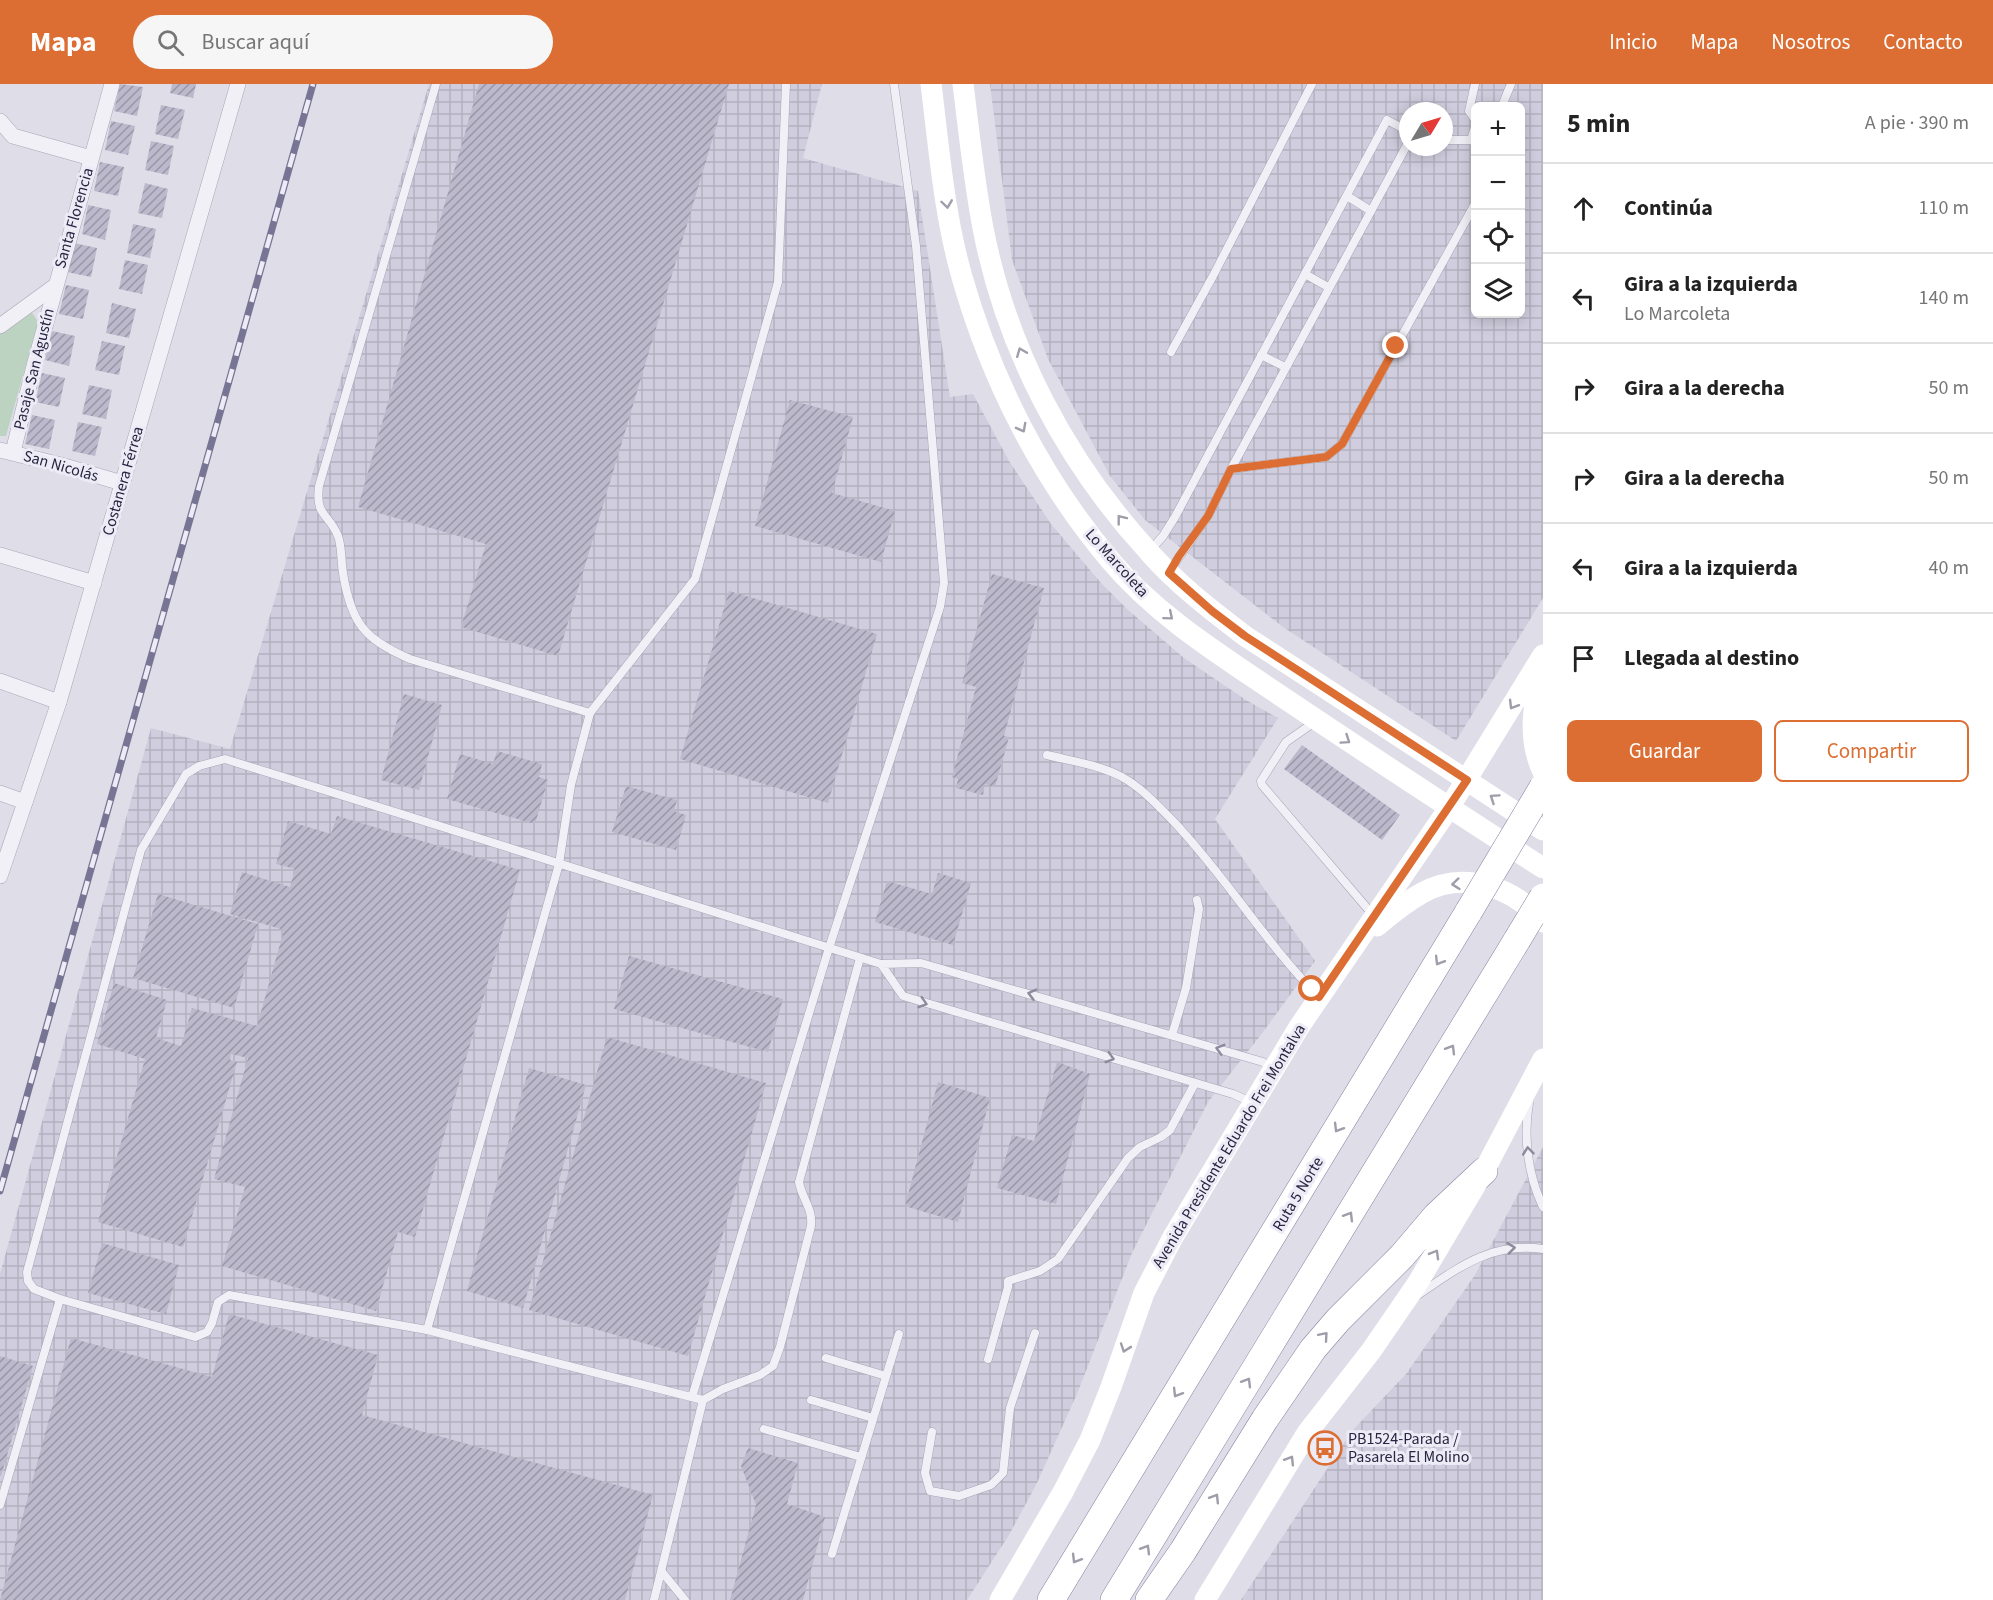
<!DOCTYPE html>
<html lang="es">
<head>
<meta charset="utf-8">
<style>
  body { margin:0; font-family:"Source Sans 3",sans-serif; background:#f6f6f6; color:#222 }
  .controls { position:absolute; right:18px; top:18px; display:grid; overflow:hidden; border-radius:9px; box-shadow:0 3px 15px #0003 }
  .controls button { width:54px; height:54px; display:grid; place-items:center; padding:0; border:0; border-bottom:2px solid #e0e0e0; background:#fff; color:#222; font:30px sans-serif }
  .compass { position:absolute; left:1399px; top:18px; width:54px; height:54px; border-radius:50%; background:#fff; box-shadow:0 3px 15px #0003; rotate:52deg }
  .stop { position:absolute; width:18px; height:18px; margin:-14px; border:4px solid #dc6e33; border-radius:50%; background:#fff }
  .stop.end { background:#dc6e33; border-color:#fff; box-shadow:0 2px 6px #0008 }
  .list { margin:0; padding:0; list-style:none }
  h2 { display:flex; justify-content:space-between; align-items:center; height:78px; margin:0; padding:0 24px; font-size:26px }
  h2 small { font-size:20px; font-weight:400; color:#767676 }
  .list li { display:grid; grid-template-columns:39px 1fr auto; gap:18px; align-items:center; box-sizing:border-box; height:90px; padding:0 24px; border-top:2px solid #e0e0e0 }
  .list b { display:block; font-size:22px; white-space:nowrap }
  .list p { margin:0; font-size:20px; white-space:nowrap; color:#767676 }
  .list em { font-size:20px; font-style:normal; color:#767676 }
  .actions { display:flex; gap:12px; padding:18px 24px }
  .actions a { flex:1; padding:14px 0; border:2px solid #dc6e33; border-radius:9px; text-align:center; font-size:21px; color:#dc6e33 }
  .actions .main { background:#dc6e33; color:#fff }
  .icon { flex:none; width:33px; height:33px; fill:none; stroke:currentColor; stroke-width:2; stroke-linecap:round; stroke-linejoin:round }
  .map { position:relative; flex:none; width:1543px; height:1516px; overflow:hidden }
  header { display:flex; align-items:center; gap:36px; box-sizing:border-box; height:84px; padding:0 30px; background:#dc6e33; color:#fff }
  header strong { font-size:28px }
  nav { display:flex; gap:33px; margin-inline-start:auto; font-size:21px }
  .search { width:420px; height:54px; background:#f6f6f6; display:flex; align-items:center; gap:15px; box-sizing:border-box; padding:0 21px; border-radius:33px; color:#767676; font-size:22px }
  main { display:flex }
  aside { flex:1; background:#fff }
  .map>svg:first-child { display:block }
</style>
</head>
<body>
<header>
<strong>Mapa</strong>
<div class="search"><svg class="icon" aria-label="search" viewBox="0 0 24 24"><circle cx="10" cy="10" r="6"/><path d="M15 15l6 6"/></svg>Buscar aquí</div>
<nav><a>Inicio</a><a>Mapa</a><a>Nosotros</a><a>Contacto</a></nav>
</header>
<main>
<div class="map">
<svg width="1543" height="1516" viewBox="0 0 1543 1516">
  <defs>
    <pattern id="industrial-grid" width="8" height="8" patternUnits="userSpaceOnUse" patternTransform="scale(1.5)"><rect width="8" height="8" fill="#d0cede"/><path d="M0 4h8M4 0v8" fill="none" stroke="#b3b1c0"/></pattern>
    <pattern id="building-hatch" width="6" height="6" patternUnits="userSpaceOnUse" patternTransform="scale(1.5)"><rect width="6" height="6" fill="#bcb9cc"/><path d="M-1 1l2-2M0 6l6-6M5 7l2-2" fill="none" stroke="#9996a7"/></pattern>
  </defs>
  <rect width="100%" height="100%" fill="#dedde8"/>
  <!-- industrial -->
  <g fill="url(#industrial-grid)" fill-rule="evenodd">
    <polygon points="429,0 822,0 803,74 918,107 950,313 973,310 1009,377 1051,440 1101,499 1127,525 1184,574 1246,616 1278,634 1215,735 1315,877 1260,952 1208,1018 1132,1169 1077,1310 1036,1401 1009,1451 967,1516 0,1516 0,1190 151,644 230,665"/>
    <path d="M990 0H1543V514L1456 657 1283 543 1145 436 1110 392 1048 275 1012 176ZM1476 22H1520V230H1476ZM1408 27H1444V63H1408Z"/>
    <polygon points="1543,1063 1543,1516 1241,1516 1352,1347 1406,1290 1475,1191"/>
  </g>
  <!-- park -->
  <polygon fill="#bdd3c2" points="29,224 38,238 6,352 0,352 0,244"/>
  <!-- building -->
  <g fill="url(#building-hatch)">
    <polygon points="120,0 143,3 137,32 114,27"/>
    <polygon points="172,0 196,0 193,14 170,9"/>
    <polygon points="479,0 729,0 558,572 461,543 486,460 358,423"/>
    <polygon points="161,21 185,26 178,55 155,50"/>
    <polygon points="111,37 135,42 128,71 105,66"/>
    <polygon points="151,57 174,62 168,91 145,86"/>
    <polygon points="100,78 124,83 118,112 94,107"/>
    <polygon points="145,99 168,105 162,134 138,129"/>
    <polygon points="88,121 111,126 105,156 82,150"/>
    <polygon points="133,140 156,145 150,174 127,169"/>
    <polygon points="74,159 97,164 91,193 67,188"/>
    <polygon points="125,176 148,181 142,210 119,205"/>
    <polygon points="66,201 89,206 83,235 59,230"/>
    <polygon points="112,219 136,225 129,254 106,249"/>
    <polygon points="52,247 75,252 69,282 45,276"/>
    <polygon points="102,257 125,262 119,291 95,286"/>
    <polygon points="42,289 65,294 59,323 35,318"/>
    <polygon points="89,301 112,306 106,335 82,330"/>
    <polygon points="790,316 853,333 832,409 895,427 881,478 755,442"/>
    <polygon points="32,331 55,336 49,365 25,360"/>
    <polygon points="78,338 102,343 95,372 72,367"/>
    <polygon points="992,490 1044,504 1004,652 1009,653 995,703 985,700 983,711 956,704 958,695 952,693 976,603 962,599"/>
    <polygon points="729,507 877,550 828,719 680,675"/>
    <polygon points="404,610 442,621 419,706 381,696"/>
    <polygon points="1302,661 1400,731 1382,756 1284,685"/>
    <polygon points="497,667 542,680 539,693 548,696 535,740 447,715 460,670 493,680"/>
    <polygon points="626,702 677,716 674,727 686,731 676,766 612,748"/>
    <polygon points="337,732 520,786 415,1153 398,1148 376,1227 222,1182 245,1103 214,1095 248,974 231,970 230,976 237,978 183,1163 98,1138 145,975 97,960 114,899 167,916 156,954 181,962 192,924 257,942 284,846 230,830 242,788 290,803 295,785 276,780 288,737 331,750"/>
    <polygon points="938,789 971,799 953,861 875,838 887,797 932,810"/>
    <polygon points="158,810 258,840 234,924 133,894"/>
    <polygon points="629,872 783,915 768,968 614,925"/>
    <polygon points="607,953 766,999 688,1272 529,1226"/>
    <polygon points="1057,978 1090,990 1056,1120 997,1104 1012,1051 1034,1057"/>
    <polygon points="529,984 586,1001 523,1224 467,1207"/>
    <polygon points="938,998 990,1014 958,1138 905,1122"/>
    <polygon points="102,1159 179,1181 166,1230 88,1209"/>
    <polygon points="229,1230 378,1271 362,1331 653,1411 625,1516 0,1516 71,1254 212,1293"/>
    <polygon points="0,1272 33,1282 1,1392 0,1392"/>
    <polygon points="748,1364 798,1379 787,1420 825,1433 803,1516 730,1516 756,1421 741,1382"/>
  </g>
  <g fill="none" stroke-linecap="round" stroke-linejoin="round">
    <!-- service casing -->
    <g stroke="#a7a6b6" stroke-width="9">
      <g id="service">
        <path d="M436 0 319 402C315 433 329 429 338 452 342 463 341 477 343 489 351 539 364 555 410 575L590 629"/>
        <polyline points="1475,0 1469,27 1476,37"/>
        <polyline points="1502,22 1511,0"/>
        <polyline points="1444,56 1471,56 1476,59"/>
        <polyline points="1471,56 1476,40"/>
        <polyline points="1347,112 1371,127"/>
        <polyline points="1305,190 1328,203"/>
        <polyline points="1171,268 1213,192 1312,0"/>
        <polyline points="1261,271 1285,283"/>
        <polyline points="1231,385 1408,59"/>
        <polyline points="1149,468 1163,452 1175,433 1387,36 1408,47"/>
        <polyline points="1170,486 1208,432 1231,385 1326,373 1342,360 1476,118"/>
        <polyline points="1316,637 1286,658 1261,697 1262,701 1373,831"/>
        <path d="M1047 671C1072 677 1100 681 1122 693 1142 704 1158 722 1174 738 1226 793 1265 858 1318 912"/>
        <path d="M860 874 799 1098C802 1115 813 1124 811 1142L780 1263 773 1282 760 1291 723 1305 703 1316 427 1246 229 1211 218 1218 212 1239 207 1248 195 1253 60 1215 34 1205 28 1197 27 1188 141 766 186 690 199 682 225 675 881 880"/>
        <polyline points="1172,951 1186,904 1199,825 1197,816"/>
        <polyline points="1253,1019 1233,1010 903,912 881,880 921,879 1263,978 1272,985"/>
        <path d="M1529 1019C1523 1053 1528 1091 1543 1123"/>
        <path d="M1418 1211C1459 1183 1491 1158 1543 1165"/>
        <polyline points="427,1246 559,780 571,701 590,629 695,495 778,198 786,0"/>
        <polyline points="826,1274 886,1292"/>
        <polyline points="988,1275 1008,1203 1008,1197 1040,1187 1058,1175 1128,1074 1140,1063 1161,1053 1170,1046 1195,999"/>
        <polyline points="692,1313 829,864 940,523 944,499 916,162 894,0"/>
        <polyline points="811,1316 873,1334"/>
        <polyline points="764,1345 861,1373"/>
        <polyline points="932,1348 925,1389 930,1407 959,1412 991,1401 1003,1389 1010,1324 1035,1249"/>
        <polyline points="0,1421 60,1215"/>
        <polyline points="832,1470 899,1250"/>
        <polyline points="662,1488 685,1516"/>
        <polyline points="654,1516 703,1316"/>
      </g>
    </g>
    <!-- minor casing -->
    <g stroke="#a7a6b6" stroke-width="16">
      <g id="minor">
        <polyline points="0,37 13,52 91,74"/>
        <polyline points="0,242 55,202"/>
        <polyline points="0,366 61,381 122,399"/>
        <polyline points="13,368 34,282 112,0"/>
        <polyline points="0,471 94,499"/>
        <polyline points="0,597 59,618"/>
        <polyline points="0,709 25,718"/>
        <polyline points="0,792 59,618 238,0"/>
      </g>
    </g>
    <!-- motorway casing -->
    <g stroke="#8683a1" stroke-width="28">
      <g id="motorway">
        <polyline points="1051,1516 1469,827"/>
        <polyline points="1114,1516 1517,856"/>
        <polyline points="1149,1516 1183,1467 1265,1335 1313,1265 1338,1236 1402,1172 1436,1132 1484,1087"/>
      </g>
    </g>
    <!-- service -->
    <use href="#service" stroke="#f1f0f6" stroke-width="8"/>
    <!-- minor -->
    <use href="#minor" stroke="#f1f0f6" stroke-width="15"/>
    <!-- secondary -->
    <g stroke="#fff" stroke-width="21">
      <path d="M931 0C939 64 944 130 962 193 991 295 1041 394 1110 476 1156 531 1219 570 1278 610 1366 669 1454 727 1543 784"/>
      <path d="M963 0C969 48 974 97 983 144 1006 264 1066 378 1149 468 1177 500 1211 526 1245 552L1543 746"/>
      <path d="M1543 583C1533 618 1527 655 1543 688"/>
      <path d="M1377 842C1391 830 1406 818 1422 809 1464 786 1514 803 1543 838"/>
      <polyline points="1000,1516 1063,1408 1090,1356 1111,1303 1144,1209 1173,1153 1299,943 1449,724 1543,571"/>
      <polyline points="1205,1516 1307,1349 1371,1267 1417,1200 1484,1087 1543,975"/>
    </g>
    <!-- motorway -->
    <use href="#motorway" stroke="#fff" stroke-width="27"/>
    <!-- rail casing -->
    <g stroke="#787594" stroke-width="7">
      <polyline id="rail" points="0,1107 313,0"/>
    </g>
    <!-- rail -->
    <use href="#rail" stroke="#edecf6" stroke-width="4.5" stroke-dasharray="14" stroke-linecap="butt"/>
    <!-- motorway-bridge casing -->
    <g stroke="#8683a1" stroke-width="28" stroke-linecap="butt">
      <g id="motorway-bridge">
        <polyline points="1469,827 1543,703"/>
        <polyline points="1517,856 1543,813"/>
      </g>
    </g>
    <!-- motorway-bridge -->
    <use href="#motorway-bridge" stroke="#fff" stroke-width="27"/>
  </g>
  <!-- one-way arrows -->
  <defs><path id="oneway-chevron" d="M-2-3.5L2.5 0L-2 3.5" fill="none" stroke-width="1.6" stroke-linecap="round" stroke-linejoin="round" transform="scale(1.5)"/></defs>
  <g stroke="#9e9daa">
    <use href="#oneway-chevron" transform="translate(947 120) rotate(82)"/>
    <use href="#oneway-chevron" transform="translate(1021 268) rotate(-112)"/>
    <use href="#oneway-chevron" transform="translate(1022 344) rotate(62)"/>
    <use href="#oneway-chevron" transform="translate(1121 435) rotate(-128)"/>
    <use href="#oneway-chevron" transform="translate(1169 532) rotate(40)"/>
    <use href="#oneway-chevron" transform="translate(1513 621) rotate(121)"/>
    <use href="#oneway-chevron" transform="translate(1346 656) rotate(34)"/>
    <use href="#oneway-chevron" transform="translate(1494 714) rotate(-146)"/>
    <use href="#oneway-chevron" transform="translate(1456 800) rotate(174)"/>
    <use href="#oneway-chevron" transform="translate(1439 877) rotate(121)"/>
    <use href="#oneway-chevron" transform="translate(1451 965) rotate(-59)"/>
    <use href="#oneway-chevron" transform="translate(1338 1044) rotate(121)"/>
    <use href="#oneway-chevron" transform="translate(1349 1132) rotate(-59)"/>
    <use href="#oneway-chevron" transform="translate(1435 1170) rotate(-60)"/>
    <use href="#oneway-chevron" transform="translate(1324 1252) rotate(-49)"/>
    <use href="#oneway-chevron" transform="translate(1125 1264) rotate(109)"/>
    <use href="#oneway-chevron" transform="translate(1247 1298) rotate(-59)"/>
    <use href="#oneway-chevron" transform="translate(1177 1309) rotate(121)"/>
    <use href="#oneway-chevron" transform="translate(1290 1376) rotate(-58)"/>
    <use href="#oneway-chevron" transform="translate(1215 1414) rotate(-58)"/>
    <use href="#oneway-chevron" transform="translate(1146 1465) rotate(-59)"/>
    <use href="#oneway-chevron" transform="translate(1076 1475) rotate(121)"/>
  </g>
  <g stroke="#8c8a9c">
    <use href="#oneway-chevron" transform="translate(1032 910) rotate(-165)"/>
    <use href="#oneway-chevron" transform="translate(923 919) rotate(17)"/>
    <use href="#oneway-chevron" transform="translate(1220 965) rotate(-164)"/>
    <use href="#oneway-chevron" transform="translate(1110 974) rotate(16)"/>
    <use href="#oneway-chevron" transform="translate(1528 1067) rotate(-96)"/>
    <use href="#oneway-chevron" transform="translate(1511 1164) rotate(-7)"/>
  </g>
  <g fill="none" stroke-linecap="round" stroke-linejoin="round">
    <!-- route -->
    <polyline stroke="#dc6e33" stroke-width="8" points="1312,905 1319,913 1467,696 1245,552 1212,527 1169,489 1179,472 1208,432 1231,385 1326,373 1342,360 1396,262"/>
  </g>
  <!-- icons -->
  <defs>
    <g id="bus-ring" transform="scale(1.725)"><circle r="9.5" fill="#edecf6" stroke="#dc6e33" stroke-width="1.5"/><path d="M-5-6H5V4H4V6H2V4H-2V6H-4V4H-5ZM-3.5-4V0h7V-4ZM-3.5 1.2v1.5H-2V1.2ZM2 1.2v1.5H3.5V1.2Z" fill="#dc6e33"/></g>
  </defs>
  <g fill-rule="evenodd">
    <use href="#bus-ring" x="1325" y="1364"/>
  </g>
  <g text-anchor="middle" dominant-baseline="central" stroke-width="6" stroke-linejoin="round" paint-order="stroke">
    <!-- street labels -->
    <g font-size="16" fill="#282541" stroke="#edecf6">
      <text transform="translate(74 134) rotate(-74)">Santa Florencia</text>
      <text transform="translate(34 285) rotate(-76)">Pasaje San Agustín</text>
      <text transform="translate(61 382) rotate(16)">San Nicolás</text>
      <text transform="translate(123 397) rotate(-74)">Costanera Férrea</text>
      <text transform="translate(1117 479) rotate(48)">Lo Marcoleta</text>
      <text transform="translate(1229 1062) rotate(-59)">Avenida Presidente Eduardo Frei Montalva</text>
      <text transform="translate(1298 1110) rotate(-59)">Ruta 5 Norte</text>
    </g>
    <!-- poi labels -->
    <g font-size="16" fill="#282541" stroke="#edecf6" text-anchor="start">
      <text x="1348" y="1355">PB1524-Parada /<tspan x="1348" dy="18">Pasarela El Molino</tspan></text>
    </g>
  </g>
</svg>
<div class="controls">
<button>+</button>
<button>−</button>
<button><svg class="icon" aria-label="locate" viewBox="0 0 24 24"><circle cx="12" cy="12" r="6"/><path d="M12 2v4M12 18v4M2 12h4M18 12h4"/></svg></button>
<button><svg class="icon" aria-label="layers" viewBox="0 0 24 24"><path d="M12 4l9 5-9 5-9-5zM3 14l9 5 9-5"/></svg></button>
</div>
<svg class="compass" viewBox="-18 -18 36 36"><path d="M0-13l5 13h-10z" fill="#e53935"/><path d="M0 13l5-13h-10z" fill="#767676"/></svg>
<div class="stop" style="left:1312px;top:905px"></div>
<div class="stop end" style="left:1396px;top:262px"></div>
</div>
<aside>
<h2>5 min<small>A pie · 390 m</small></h2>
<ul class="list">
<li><svg class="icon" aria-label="ahead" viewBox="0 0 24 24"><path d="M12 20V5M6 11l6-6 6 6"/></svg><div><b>Continúa</b></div><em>110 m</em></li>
<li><svg class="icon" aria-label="left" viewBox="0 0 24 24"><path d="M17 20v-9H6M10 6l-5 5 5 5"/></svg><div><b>Gira a la izquierda</b><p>Lo Marcoleta</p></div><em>140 m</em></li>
<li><svg class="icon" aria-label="right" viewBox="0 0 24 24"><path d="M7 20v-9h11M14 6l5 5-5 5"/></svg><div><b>Gira a la derecha</b></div><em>50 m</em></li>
<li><svg class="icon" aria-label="right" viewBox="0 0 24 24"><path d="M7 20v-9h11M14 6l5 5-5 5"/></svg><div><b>Gira a la derecha</b></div><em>50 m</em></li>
<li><svg class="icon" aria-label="left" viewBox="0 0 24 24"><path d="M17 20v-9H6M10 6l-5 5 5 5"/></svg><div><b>Gira a la izquierda</b></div><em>40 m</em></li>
<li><svg class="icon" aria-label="arrive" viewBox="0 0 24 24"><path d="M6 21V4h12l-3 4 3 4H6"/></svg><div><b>Llegada al destino</b></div></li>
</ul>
<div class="actions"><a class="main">Guardar</a><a>Compartir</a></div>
</aside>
</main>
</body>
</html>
